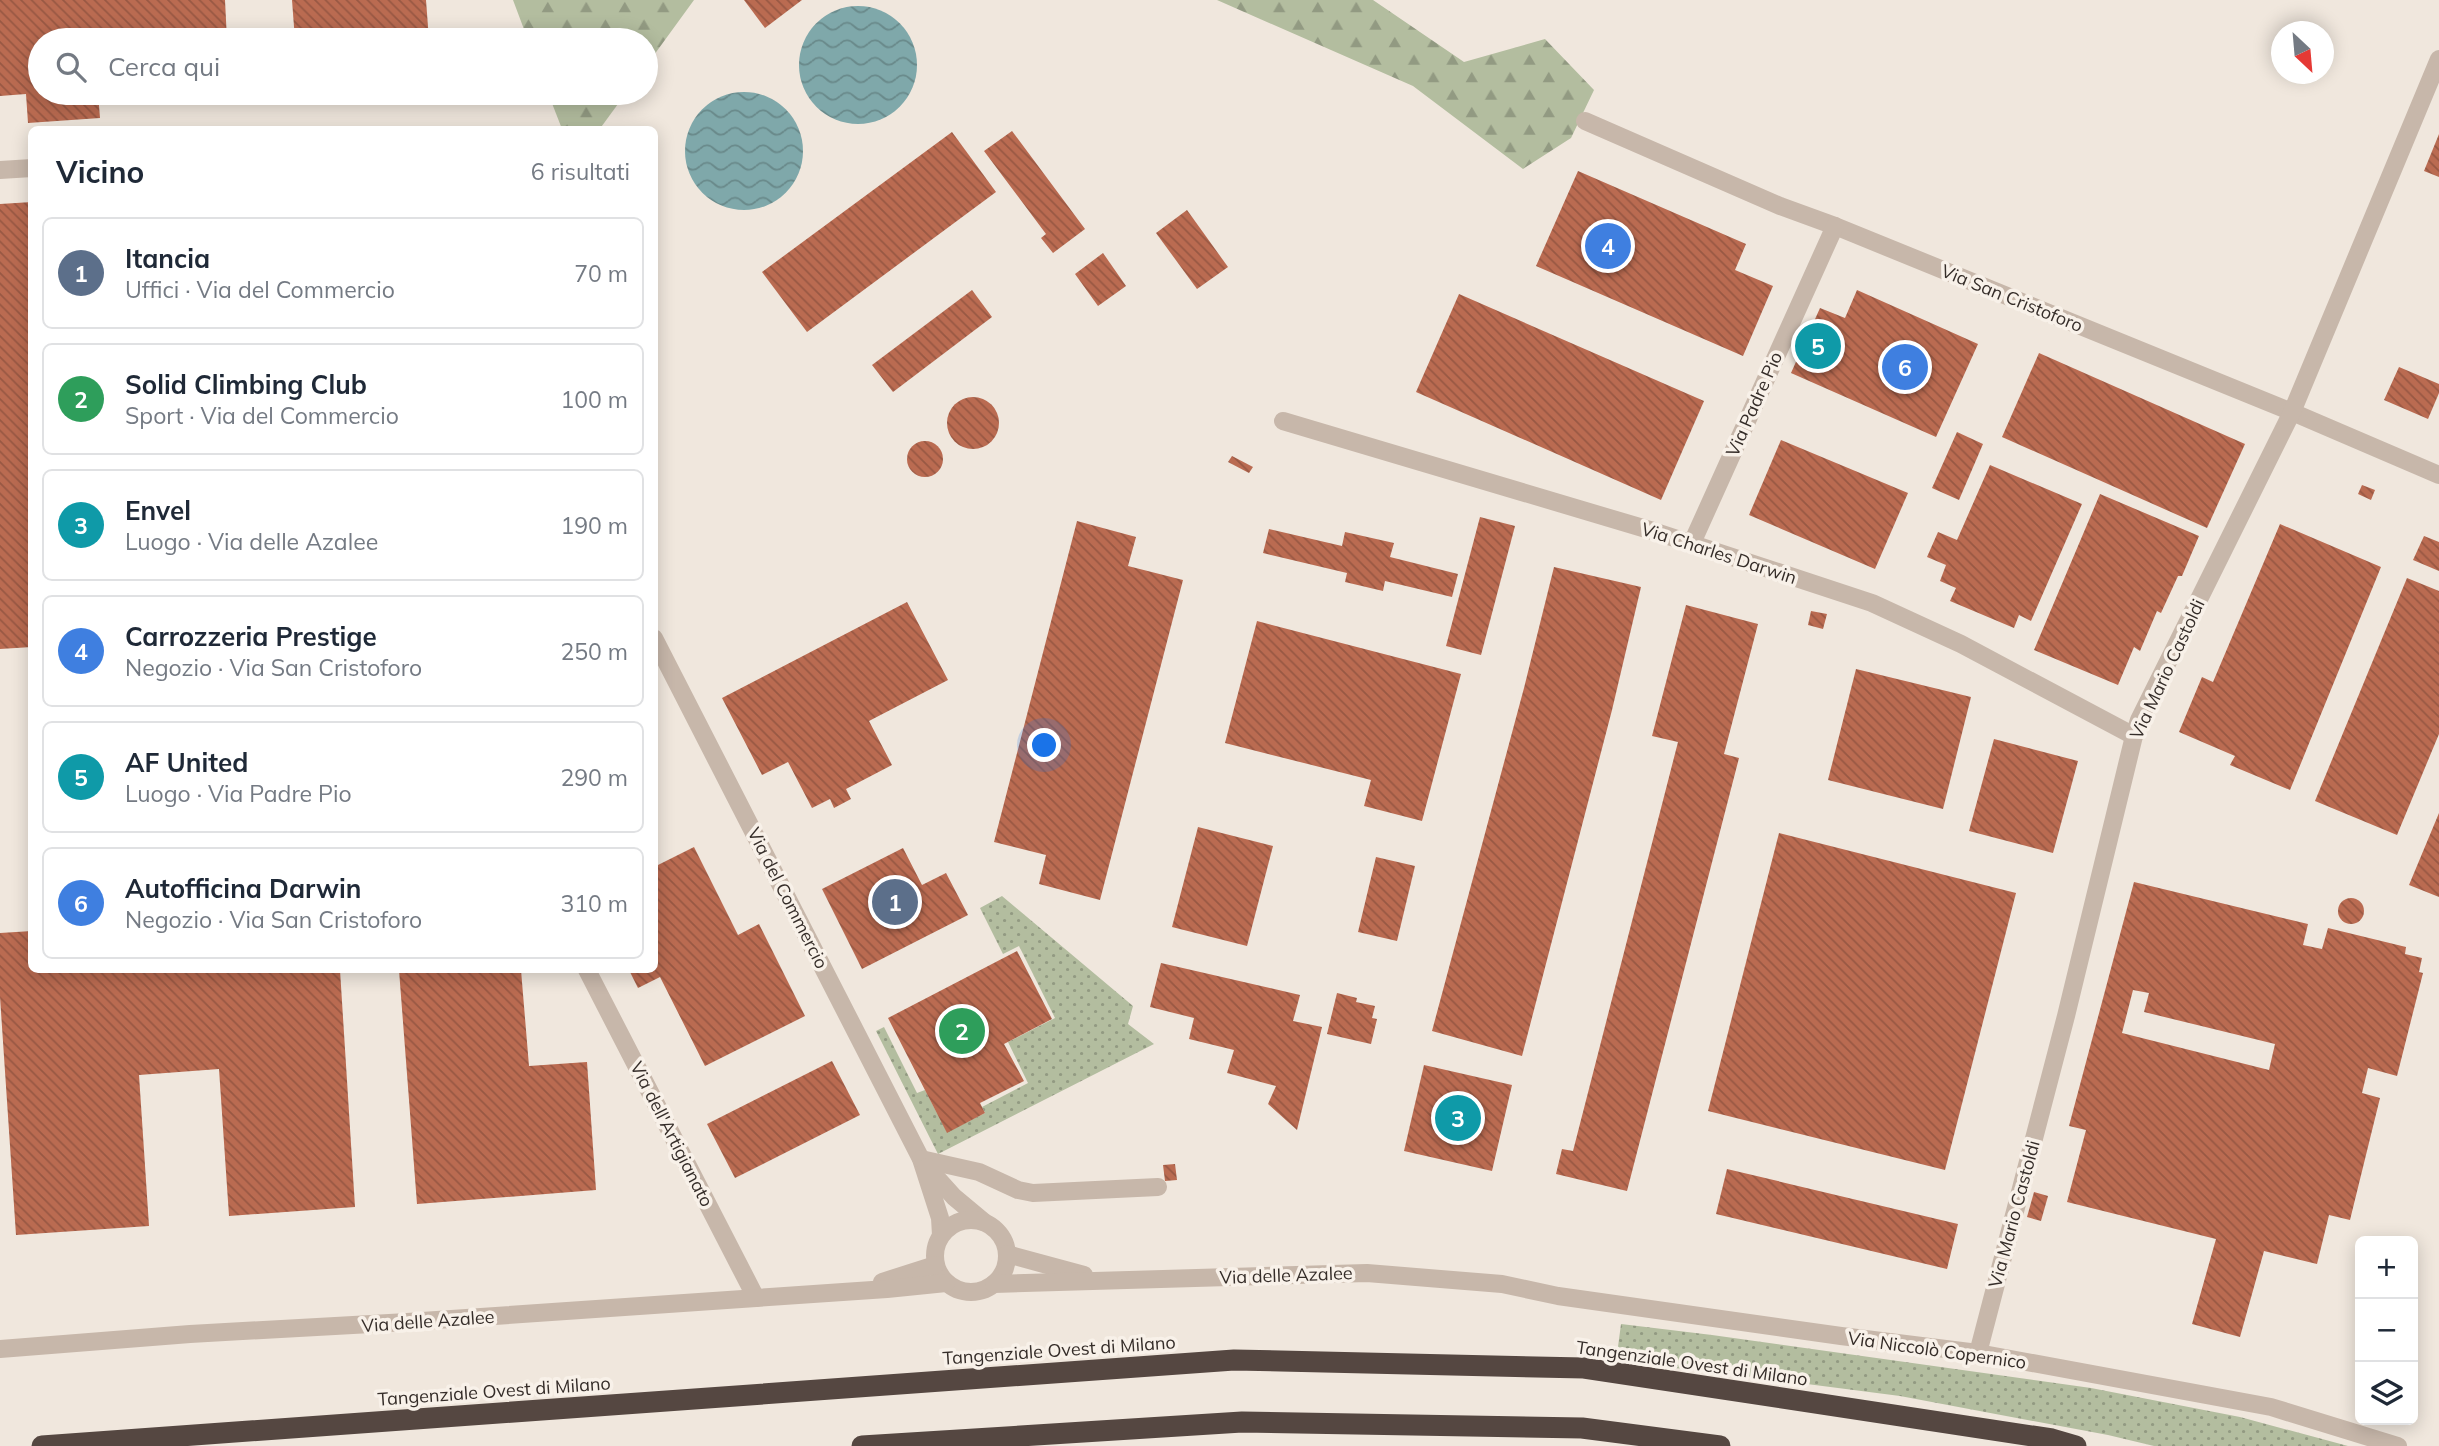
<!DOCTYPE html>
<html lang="it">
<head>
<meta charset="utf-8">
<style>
  body { margin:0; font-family:Mulish,sans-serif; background:#f2f2f3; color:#1f2937 }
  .controls { position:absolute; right:21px; bottom:21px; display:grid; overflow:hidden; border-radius:10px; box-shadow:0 4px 18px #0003 }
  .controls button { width:63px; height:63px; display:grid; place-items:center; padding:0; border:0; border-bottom:2px solid #e0e1e3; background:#fff; color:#1f2937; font:35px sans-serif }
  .compass { position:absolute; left:2271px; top:21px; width:63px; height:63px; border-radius:50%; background:#fff; box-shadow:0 4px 18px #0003; rotate:154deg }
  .you { position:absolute; left:1045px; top:746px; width:24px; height:24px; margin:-18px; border:5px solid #fff; border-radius:50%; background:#1a73e8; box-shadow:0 0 0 10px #1a73e833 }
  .badge { display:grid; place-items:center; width:46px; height:46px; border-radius:50%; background:#234f52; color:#fff; font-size:23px; font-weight:700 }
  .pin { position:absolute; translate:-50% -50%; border:4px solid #fff; box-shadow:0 2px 7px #0006 }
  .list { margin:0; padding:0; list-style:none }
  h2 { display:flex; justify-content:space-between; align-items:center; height:91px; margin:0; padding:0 28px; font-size:30px }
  h2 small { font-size:23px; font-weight:400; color:#747a83 }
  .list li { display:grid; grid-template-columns:46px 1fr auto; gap:21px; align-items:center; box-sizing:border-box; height:112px; margin:0 14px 14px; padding:0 14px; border:2px solid #e0e1e3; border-radius:10px }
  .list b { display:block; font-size:26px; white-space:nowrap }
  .list p { margin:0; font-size:23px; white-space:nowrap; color:#747a83 }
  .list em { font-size:23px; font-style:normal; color:#747a83 }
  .icon { flex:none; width:38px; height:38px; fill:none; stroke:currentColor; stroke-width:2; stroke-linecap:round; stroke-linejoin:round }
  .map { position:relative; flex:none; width:2439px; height:1446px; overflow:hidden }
  .search { position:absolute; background:#fff; box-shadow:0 4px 18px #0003; left:28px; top:28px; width:630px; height:77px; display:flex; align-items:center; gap:18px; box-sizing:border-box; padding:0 24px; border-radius:38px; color:#747a83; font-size:26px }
  .panel { position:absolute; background:#fff; box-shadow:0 4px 18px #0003; left:28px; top:126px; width:630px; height:847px; border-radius:10px }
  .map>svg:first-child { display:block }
</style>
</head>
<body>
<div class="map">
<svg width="2439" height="1446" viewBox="0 0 2439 1446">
  <defs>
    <pattern id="grass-dots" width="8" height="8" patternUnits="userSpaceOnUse" patternTransform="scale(1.75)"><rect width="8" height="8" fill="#b3bd9f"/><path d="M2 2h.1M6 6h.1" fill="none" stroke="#929a82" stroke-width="1.8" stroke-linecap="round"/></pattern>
    <pattern id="forest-firs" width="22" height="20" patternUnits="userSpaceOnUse" patternTransform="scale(1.75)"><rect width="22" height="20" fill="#b3bd9f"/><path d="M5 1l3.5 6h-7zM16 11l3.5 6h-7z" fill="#929a82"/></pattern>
    <pattern id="water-waves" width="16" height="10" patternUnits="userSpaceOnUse" patternTransform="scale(1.75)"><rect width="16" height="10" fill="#7fa8aa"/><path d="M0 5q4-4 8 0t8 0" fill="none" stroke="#69898a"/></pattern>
    <pattern id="building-back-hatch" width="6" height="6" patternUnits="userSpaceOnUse" patternTransform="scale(1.75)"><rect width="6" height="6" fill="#ba6b51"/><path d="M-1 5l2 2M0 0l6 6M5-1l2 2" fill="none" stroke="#985843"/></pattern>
  </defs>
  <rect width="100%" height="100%" fill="#f0e7dd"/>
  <!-- grass -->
  <g fill="url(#grass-dots)">
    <polygon points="1002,896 1133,1006 1128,1024 1154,1044 938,1154 876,1031 884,1027 917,1093 925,1090 947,1132 985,1113 982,1107 1028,1083 1008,1042 1055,1018 1019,946 1003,954 980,908"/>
    <polygon points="1621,1324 1712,1335 2091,1388 2240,1417 2348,1446 2154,1446 2108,1435 1900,1396 1714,1372 1616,1362"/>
  </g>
  <!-- forest -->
  <g fill="url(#forest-firs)">
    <polygon points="513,0 694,0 646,66 646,40 528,40"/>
    <polygon points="1217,0 1373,0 1464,62 1545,39 1594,90 1571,138 1523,169 1413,86"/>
    <polygon points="548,93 626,93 599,130 562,129"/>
  </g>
  <!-- water -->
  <g fill="url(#water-waves)">
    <circle cx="858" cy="65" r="59"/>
    <circle cx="744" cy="151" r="59"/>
  </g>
  <!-- building -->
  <g fill="url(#building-back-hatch)" fill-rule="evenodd">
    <polygon points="0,0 225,0 227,40 40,40 40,93 98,93 100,118 28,123 26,94 0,96"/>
    <polygon points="292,0 426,0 429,40 295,40"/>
    <polygon points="744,0 802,0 765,28"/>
    <polygon points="299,93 432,93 432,95 300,105"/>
    <polygon points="1012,131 1085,229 1053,253 1041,238 1046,234 984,151"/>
    <polygon points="952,132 996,192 807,332 762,272"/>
    <polygon points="2439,134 2439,177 2424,171"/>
    <polygon points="1578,171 1746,244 1735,270 1773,286 1743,356 1536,266"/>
    <polygon points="32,202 32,647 0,649 0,204"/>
    <polygon points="1187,210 1228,267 1197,289 1156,233"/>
    <polygon points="1103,253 1126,286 1098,306 1075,274"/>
    <polygon points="972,290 992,317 893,392 872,365"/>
    <polygon points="1857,290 1978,344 1936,437 1791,373 1820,308 1845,318"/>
    <polygon points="1459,294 1704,401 1661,500 1416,392"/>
    <polygon points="2039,353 2245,444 2207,528 2002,437"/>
    <polygon points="2399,367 2439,384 2439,393 2428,419 2384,400"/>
    <circle cx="973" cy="423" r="26"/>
    <polygon points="1957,432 1983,444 1959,500 1932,488"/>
    <polygon points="1781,440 1908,493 1875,569 1749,515"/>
    <circle cx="925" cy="459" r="18"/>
    <polygon points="1232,456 1253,467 1249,473 1228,462"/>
    <polygon points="1990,465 2082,504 2031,621 2019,615 2014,628 1950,601 1956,588 1940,581 1946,565 1927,557 1938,532 1957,540"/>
    <polygon points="2362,485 2375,490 2371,500 2358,494"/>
    <polygon points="2100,494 2199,536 2182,576 2178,576 2161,613 2157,611 2140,651 2134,647 2118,685 2034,650"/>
    <polygon points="1480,517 1515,526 1481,655 1446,646"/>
    <polygon points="1077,521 1136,537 1128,566 1183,580 1100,900 1039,884 1046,855 994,842"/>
    <polygon points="2280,524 2381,567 2290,790 2230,765 2235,756 2179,732 2202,677 2213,682"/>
    <polygon points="1269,529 1342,546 1345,532 1394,543 1390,557 1458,574 1452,597 1385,581 1383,591 1345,582 1347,573 1263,553"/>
    <polygon points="2424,536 2439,542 2439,571 2413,560"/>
    <polygon points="1554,567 1641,587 1612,710 1522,1056 1432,1031 1524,688"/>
    <polygon points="2407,578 2439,591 2439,734 2397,835 2315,801"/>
    <polygon points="907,602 948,680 869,721 892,765 846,789 851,799 834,808 830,799 812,808 788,762 762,775 722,698"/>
    <polygon points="1686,605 1758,624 1724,754 1739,758 1627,1191 1556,1174 1562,1149 1573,1151 1678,742 1652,736"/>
    <polygon points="1811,611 1827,614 1823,629 1808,625"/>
    <polygon points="1257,621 1461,674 1422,821 1364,806 1371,780 1225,743"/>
    <polygon points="1856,669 1971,697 1943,809 1828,780"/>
    <polygon points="1994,739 2078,761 2053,853 1969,831"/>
    <polygon points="2439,813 2439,897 2409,885"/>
    <polygon points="1198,827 1273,846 1247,946 1172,927"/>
    <polygon points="1779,833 2016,893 1945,1170 1708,1111"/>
    <polygon points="694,847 738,935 759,924 805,1016 705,1066 660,977 638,988 629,970 654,970 654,867"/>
    <polygon points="903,848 922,885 946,873 968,915 862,969 822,889"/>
    <polygon points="1376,857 1415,866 1397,941 1358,932"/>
    <path d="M2134 882 2308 924 2303 945 2322 949 2328 928 2406 947 2405 954 2422 958 2419 972 2423 973 2397 1076 2368 1068 2362 1093 2380 1098 2350 1220 2329 1215 2317 1264 2264 1251 2240 1337 2192 1324 2216 1239 2067 1202 2086 1130 2069 1126ZM2133 990 2149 993 2144 1012 2275 1044 2269 1070 2122 1033Z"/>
    <circle cx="2351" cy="911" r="13"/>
    <polygon points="32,931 32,970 340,970 355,1207 229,1216 219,1069 139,1075 149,1226 16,1235 0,997 0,933"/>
    <polygon points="1017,951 1052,1019 1004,1044 1024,1081 980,1103 985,1113 947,1133 888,1018"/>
    <polygon points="1161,963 1300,995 1293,1021 1322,1027 1297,1130 1268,1104 1276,1086 1227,1073 1234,1050 1189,1039 1194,1018 1150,1007"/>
    <polygon points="399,970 521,970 529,1066 587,1062 596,1190 417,1204"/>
    <polygon points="1337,993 1357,998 1356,1002 1375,1006 1372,1018 1377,1019 1371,1044 1327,1034"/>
    <polygon points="832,1061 860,1115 735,1178 707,1124"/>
    <polygon points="1424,1065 1512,1085 1492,1171 1404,1151"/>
    <polygon points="1175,1164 1177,1180 1165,1181 1163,1165"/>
    <polygon points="1727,1169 1958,1224 1947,1269 1716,1214"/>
    <polygon points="2034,1192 2048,1196 2041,1221 2027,1217"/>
  </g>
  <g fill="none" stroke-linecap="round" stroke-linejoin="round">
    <!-- minor -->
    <g stroke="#c7b7aa" stroke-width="18">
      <polyline points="1585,121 1780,206 1835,226 2292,412 2439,475"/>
      <polyline points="0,170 32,168"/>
      <polyline points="1283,421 1653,531 1872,603 1961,644 2134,736"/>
      <polyline points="1692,543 1835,226"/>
      <polyline points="654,638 921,1159 940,1218 941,1235"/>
      <polyline points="587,970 756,1298"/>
      <polyline points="921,1159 979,1172 1018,1190 1033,1193 1158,1187"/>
      <polyline points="927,1167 954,1197 984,1222"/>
      <polyline points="1978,1353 2066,1016 2134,736 2139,720 2292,412 2439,59"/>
    </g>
    <!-- tertiary -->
    <g stroke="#c7b7aa" stroke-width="18">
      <circle cx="971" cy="1256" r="36"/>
      <polyline points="1007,1254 1084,1275"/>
      <polyline points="882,1282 935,1265"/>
      <polyline points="994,1284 1367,1273 1502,1284 1558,1296 1841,1336 1978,1353 2271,1407 2398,1446"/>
      <polyline points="0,1349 190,1334 407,1322 887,1289 946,1283"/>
    </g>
    <!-- motorway -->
    <g stroke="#554741" stroke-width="21">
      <polyline points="42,1446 1234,1360 1584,1368 2052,1439 2076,1446"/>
      <polyline points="862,1446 1242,1422 1582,1428 1720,1446"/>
    </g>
  </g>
  <g text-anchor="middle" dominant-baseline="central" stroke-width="7" stroke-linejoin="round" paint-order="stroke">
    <!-- street labels -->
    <g font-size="18" fill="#352d29" stroke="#f8f1e9">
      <text transform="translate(2012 298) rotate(22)">Via San Cristoforo</text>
      <text transform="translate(1754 404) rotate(-66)">Via Padre Pio</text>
      <text transform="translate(1719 553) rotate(18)">Via Charles Darwin</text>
      <text transform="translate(2167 669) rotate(-65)">Via Mario Castoldi</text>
      <text transform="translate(788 898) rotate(63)">Via del Commercio</text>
      <text transform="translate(672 1134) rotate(63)">Via dell'Artigianato</text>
      <text transform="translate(2014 1214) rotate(-75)">Via Mario Castoldi</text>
      <text transform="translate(1286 1275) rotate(-2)">Via delle Azalee</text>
      <text transform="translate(428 1321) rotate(-4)">Via delle Azalee</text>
      <text transform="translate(1059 1350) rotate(-4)">Tangenziale Ovest di Milano</text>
      <text transform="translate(1937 1350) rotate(8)">Via Niccolò Copernico</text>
      <text transform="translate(1692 1363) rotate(8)">Tangenziale Ovest di Milano</text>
      <text transform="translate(494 1391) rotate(-4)">Tangenziale Ovest di Milano</text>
    </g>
  </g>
</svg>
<div class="controls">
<button>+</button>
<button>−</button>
<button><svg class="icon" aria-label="layers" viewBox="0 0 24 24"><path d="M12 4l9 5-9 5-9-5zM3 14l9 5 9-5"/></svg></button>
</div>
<svg class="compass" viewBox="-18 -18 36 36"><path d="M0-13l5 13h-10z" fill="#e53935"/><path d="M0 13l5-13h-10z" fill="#747a83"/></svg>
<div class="you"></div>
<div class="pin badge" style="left:895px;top:902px;background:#5c6f8a">1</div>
<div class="pin badge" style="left:962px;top:1031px;background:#2e9e5b">2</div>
<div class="pin badge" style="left:1458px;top:1118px;background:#0f9aa8">3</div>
<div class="pin badge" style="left:1608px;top:246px;background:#3f7fe0">4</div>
<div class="pin badge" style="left:1818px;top:346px;background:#0f9aa8">5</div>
<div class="pin badge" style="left:1905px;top:367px;background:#3f7fe0">6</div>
<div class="search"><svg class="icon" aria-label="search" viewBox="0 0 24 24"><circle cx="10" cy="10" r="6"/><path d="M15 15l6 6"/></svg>Cerca qui</div>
<section class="panel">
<h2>Vicino<small>6 risultati</small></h2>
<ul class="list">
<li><span class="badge" style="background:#5c6f8a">1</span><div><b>Itancia</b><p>Uffici · Via del Commercio</p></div><em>70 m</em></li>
<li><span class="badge" style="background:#2e9e5b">2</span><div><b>Solid Climbing Club</b><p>Sport · Via del Commercio</p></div><em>100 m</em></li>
<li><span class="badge" style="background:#0f9aa8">3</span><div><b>Envel</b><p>Luogo · Via delle Azalee</p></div><em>190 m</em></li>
<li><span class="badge" style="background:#3f7fe0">4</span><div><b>Carrozzeria Prestige</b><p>Negozio · Via San Cristoforo</p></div><em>250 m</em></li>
<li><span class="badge" style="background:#0f9aa8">5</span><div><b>AF United</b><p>Luogo · Via Padre Pio</p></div><em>290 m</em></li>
<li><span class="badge" style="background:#3f7fe0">6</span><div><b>Autofficina Darwin</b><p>Negozio · Via San Cristoforo</p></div><em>310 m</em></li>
</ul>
</section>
</div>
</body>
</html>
